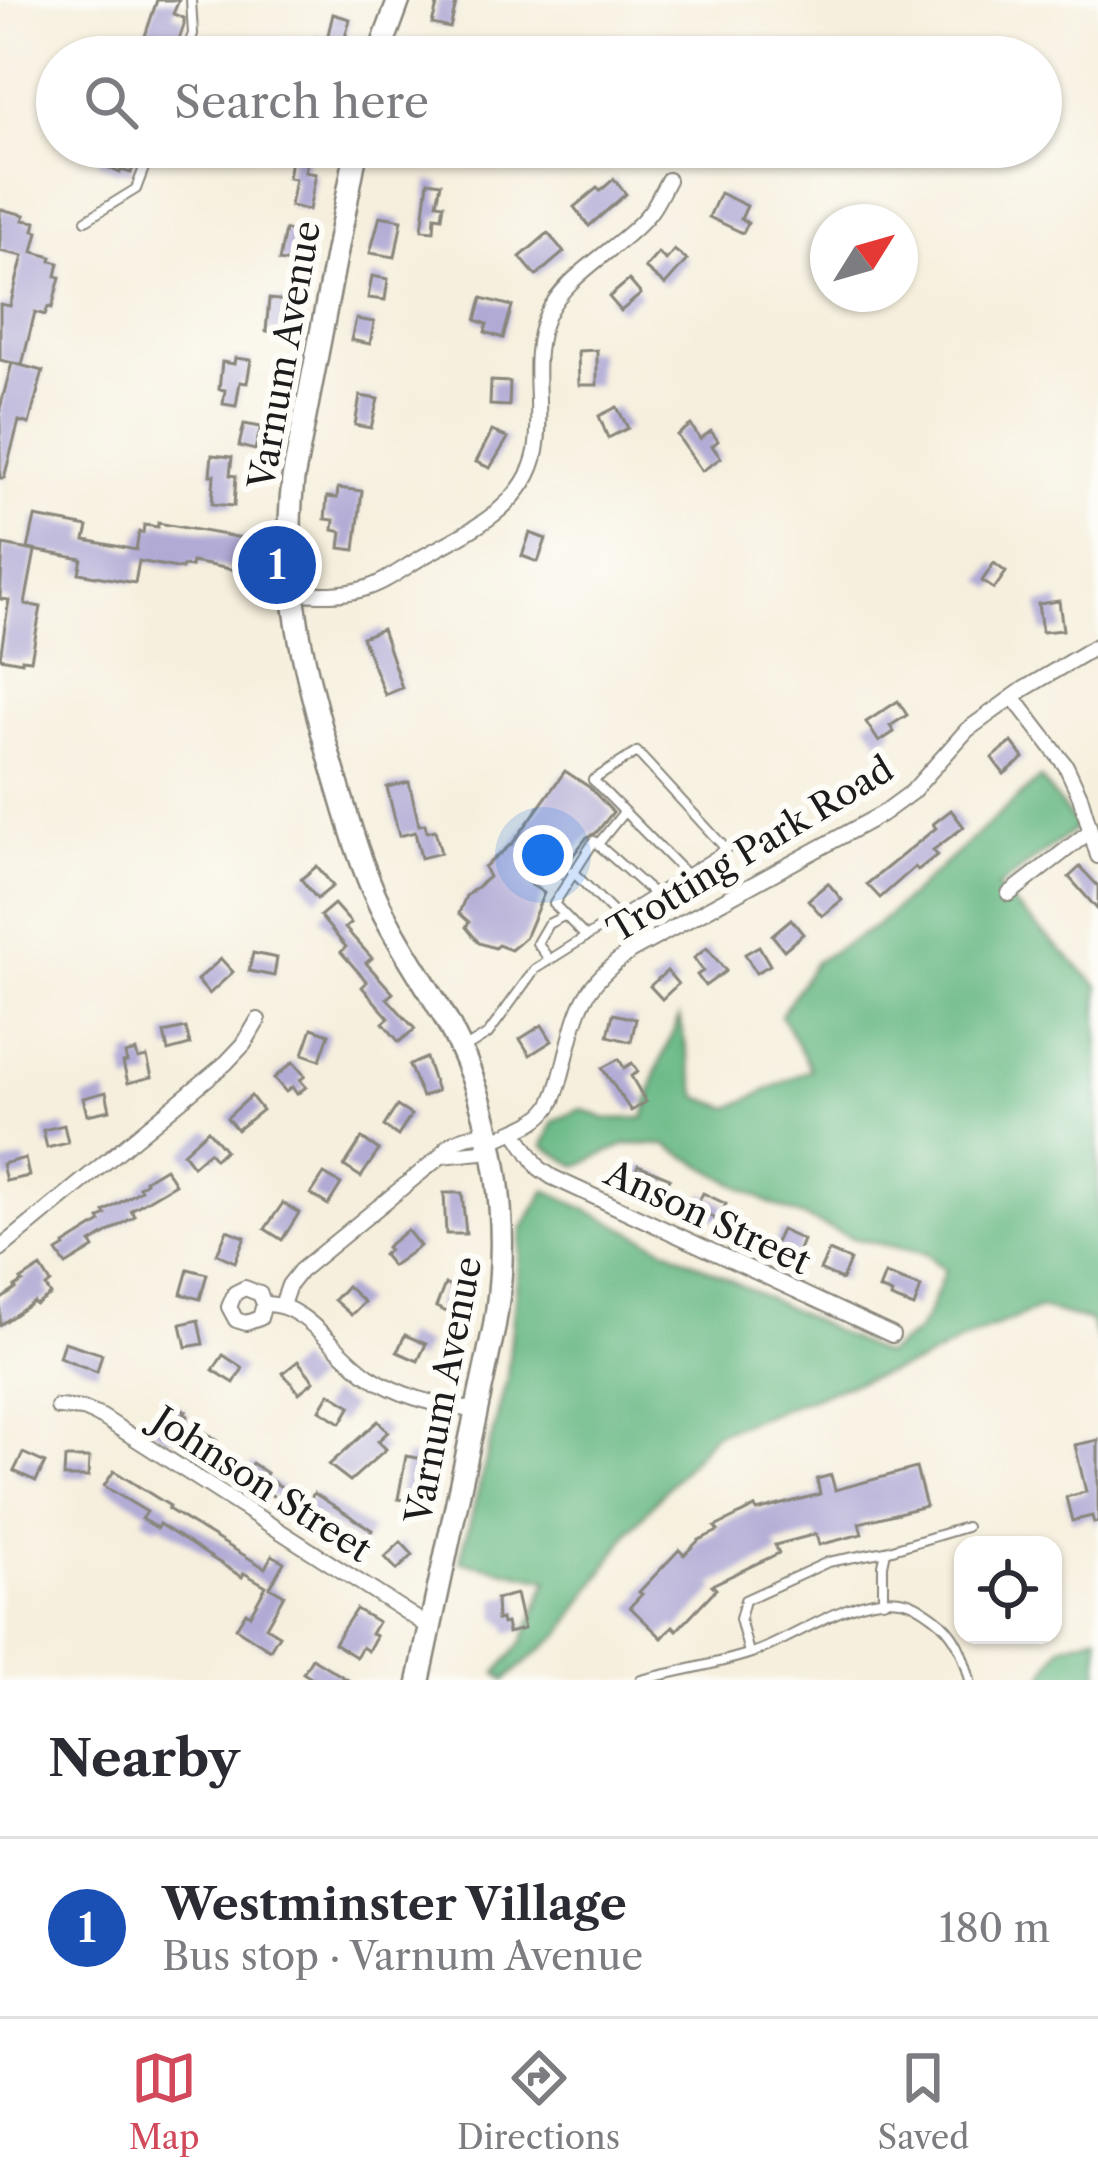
<!DOCTYPE html>
<html lang="en">
<head>
<meta charset="utf-8">
<style>
  body { margin:0; font-family:"Libre Caslon Text",serif; background:#f2f2f3; color:#2b2b33 }
  .controls { position:absolute; right:36px; bottom:36px; display:grid; overflow:hidden; border-radius:24px; box-shadow:0 3px 9px #0004 }
  .controls button { width:108px; height:108px; display:grid; place-items:center; padding:0; border:0; border-bottom:3px solid #e1e1e2; background:#fff; color:#2b2b33; font:60px sans-serif }
  .compass { position:absolute; left:810px; top:204px; width:108px; height:108px; border-radius:50%; background:#fff; box-shadow:0 3px 9px #0004; rotate:53deg }
  .you { position:absolute; left:543px; top:855px; width:42px; height:42px; margin:-30px; border:9px solid #fff; border-radius:50%; background:#1a73e8; box-shadow:0 0 0 18px #1a73e833 }
  .badge { display:grid; place-items:center; width:78px; height:78px; border-radius:50%; background:#d1495b; color:#fff; font-size:39px; font-weight:700 }
  .pin { position:absolute; translate:-50% -50%; border:6px solid #fff; box-shadow:0 3px 12px #0006 }
  .list { margin:0; padding:0; list-style:none }
  h2 { display:flex; justify-content:space-between; align-items:center; height:156px; margin:0; padding:0 48px; font-size:51px }
  h2 small { font-size:39px; font-weight:400; color:#7c7c81 }
  .list li { display:grid; grid-template-columns:78px 1fr auto; gap:36px; align-items:center; box-sizing:border-box; height:180px; padding:0 48px; border-top:3px solid #e1e1e2 }
  .list b { display:block; font-size:45px; white-space:nowrap }
  .list p { margin:0; font-size:39px; white-space:nowrap; color:#7c7c81 }
  .list em { font-size:39px; font-style:normal; color:#7c7c81 }
  .icon { flex:none; width:66px; height:66px; fill:none; stroke:currentColor; stroke-width:2; stroke-linecap:round; stroke-linejoin:round }
  .map { position:relative; flex:none; width:1098px; height:1680px; overflow:hidden }
  .search { position:absolute; background:#fff; box-shadow:0 3px 9px #0004; left:36px; right:36px; top:36px; height:132px; display:flex; align-items:center; gap:30px; box-sizing:border-box; padding:0 42px; border-radius:66px; color:#7c7c81; font-size:45px }
  .sheet { height:336px; background:#fff }
  nav { display:flex; justify-content:space-around; align-items:center; box-sizing:border-box; height:168px; border-top:3px solid #e1e1e2; background:#fff; font-size:33px; color:#7c7c81 }
  nav a { display:grid; justify-items:center; gap:6px }
  nav .on { color:#d1495b }
  .map>svg:first-child { display:block }
</style>
</head>
<body>
<div class="map">
<svg width="1098" height="1680" viewBox="0 0 1098 1680">
  <rect width="100%" height="100%" fill="#fdfcf7"/>
  <filter id="ink" filterUnits="userSpaceOnUse"><feTurbulence type="fractalNoise" baseFrequency=".00833" numOctaves="2"/><feDisplacementMap in="SourceGraphic" scale="24" xChannelSelector="R" yChannelSelector="G"/><feConvolveMatrix kernelMatrix="1 2 1 2 8 2 1 2 1" color-interpolation-filters="sRGB"/></filter>
  <filter id="wash" filterUnits="userSpaceOnUse"><feTurbulence type="fractalNoise" baseFrequency=".004" numOctaves="4" result="noise"/><feDisplacementMap in="SourceGraphic" scale="48" xChannelSelector="R" yChannelSelector="G"/><feGaussianBlur stdDeviation="2.7" result="paint"/><feColorMatrix in="noise" values="0 0 0 0 0 0 0 0 0 0 0 0 0 0 0 0 0 1.4 0 .05"/><feComposite in="paint" operator="in"/></filter>
  <g filter="url(#wash)">
    <rect width="100%" height="100%" fill="#f6efdd"/>
    <!-- forest -->
    <g fill="#69b985" stroke="#426a50" stroke-width="3">
      <polygon points="1040,778 1078,827 997,888 1098,986 1098,1341 1090,1321 1040,1308 965,1339 919,1363 844,1386 714,1434 631,1529 562,1633 505,1680 497,1673 523,1641 548,1580 460,1561 507,1378 522,1230 546,1190 884,1355 917,1332 929,1311 945,1270 926,1254 853,1238 767,1202 666,1145 627,1144 577,1166 543,1146 554,1121 581,1109 607,1119 644,1118 657,1070 679,1018 698,1097 730,1108 811,1069 781,1015 815,962 875,927"/>
      <polygon points="1098,1635 1098,1680 1041,1680 1061,1646"/>
    </g>
    <g id="blocks">
      <!-- building -->
      <g fill="#b1aad5">
        <polygon points="157,0 179,0 173,14 184,18 184,25 173,57 138,57"/>
        <polygon points="441,0 457,0 450,28 432,24 438,2"/>
        <polygon points="333,14 350,19 340,57 312,57 317,37 327,39"/>
        <polygon points="104,147 139,147 131,173 121,170 120,173 98,163"/>
        <polygon points="292,153 308,156 305,172 316,174 309,210 290,206 295,179 288,178"/>
        <polygon points="614,179 626,194 589,226 574,207 597,188 600,191"/>
        <polygon points="428,181 441,183 437,203 444,204 442,217 435,216 434,231 422,230"/>
        <polygon points="720,193 747,206 741,219 748,223 743,233 709,217"/>
        <polygon points="0,209 25,215 23,220 36,222 34,231 38,232 33,252 52,257 51,261 59,263 56,276 60,277 52,308 48,307 45,315 35,312 22,365 0,360 0,304 10,306 23,256 0,251"/>
        <polygon points="380,216 402,220 395,257 370,253"/>
        <polygon points="285,230 302,234 296,264 279,261"/>
        <polygon points="548,233 564,252 536,276 520,257"/>
        <polygon points="674,250 687,260 665,285 645,268 658,253 666,260"/>
        <polygon points="372,276 388,279 385,300 368,298"/>
        <polygon points="629,280 641,294 621,311 609,297"/>
        <polygon points="482,298 512,306 503,338 485,332 487,324 476,320"/>
        <polygon points="269,299 289,301 286,333 266,331"/>
        <polygon points="356,319 374,322 370,344 351,340"/>
        <polygon points="597,350 597,385 579,385 578,351"/>
        <polygon points="235,358 251,360 247,383 240,382 236,406 223,404 225,390 219,389 222,362 234,364"/>
        <polygon points="12,363 43,371 29,424 19,421 4,478 0,478 0,408"/>
        <polygon points="491,381 510,382 509,406 490,405"/>
        <polygon points="360,396 378,399 371,428 355,425"/>
        <polygon points="617,407 628,428 608,438 599,416"/>
        <polygon points="244,424 261,427 255,450 239,446"/>
        <polygon points="691,425 700,439 711,431 718,441 712,446 721,458 702,471 677,435"/>
        <polygon points="492,431 508,438 490,468 476,462"/>
        <polygon points="212,455 232,457 230,475 236,476 234,506 212,504 214,475 210,475"/>
        <polygon points="338,488 362,491 355,550 340,548 342,532 333,530 334,520 325,519 327,497 337,498"/>
        <polygon points="35,517 88,527 85,540 136,550 139,532 143,533 144,525 158,527 158,523 253,540 247,572 192,562 191,567 183,566 182,569 139,561 135,583 79,573 82,559 28,549"/>
        <polygon points="530,533 546,539 538,562 522,556"/>
        <polygon points="3,545 35,551 25,604 41,607 31,660 22,659 22,662 0,658 9,600 0,599"/>
        <polygon points="994,563 1006,572 994,589 982,581"/>
        <polygon points="1059,601 1063,630 1042,632 1038,604"/>
        <polygon points="382,629 402,688 385,695 362,637"/>
        <polygon points="898,701 907,715 890,726 894,732 879,742 866,722"/>
        <polygon points="1012,742 1024,758 1004,774 992,758"/>
        <polygon points="565,771 589,787 613,812 596,833 587,837 565,866 561,877 527,882 544,893 525,938 511,950 498,945 495,948 479,943 466,927 469,922 459,913 466,896 489,877 484,867 513,843"/>
        <polygon points="409,782 419,825 425,824 427,832 435,830 441,853 421,858 415,832 399,836 387,787"/>
        <polygon points="951,810 964,827 933,850 937,855 918,870 915,867 880,898 867,884 936,828 933,824"/>
        <polygon points="317,866 333,886 317,899 301,879"/>
        <polygon points="1080,867 1098,886 1098,910 1069,877"/>
        <polygon points="828,883 842,900 822,916 808,900"/>
        <polygon points="334,904 351,923 345,928 372,958 366,963 393,993 387,998 415,1029 399,1042 383,1023 389,1018 362,987 367,982 341,952 346,947 320,916"/>
        <polygon points="791,919 803,934 784,950 772,935"/>
        <polygon points="759,946 770,965 756,973 745,954"/>
        <polygon points="707,948 726,971 705,986 697,975 703,971 694,958"/>
        <polygon points="253,953 277,958 274,976 249,971"/>
        <polygon points="221,959 233,972 209,994 197,980"/>
        <polygon points="667,971 678,984 662,999 650,986"/>
        <polygon points="613,1014 636,1019 631,1042 608,1036"/>
        <polygon points="542,1025 552,1041 530,1055 520,1039"/>
        <polygon points="186,1028 190,1045 168,1051 164,1033"/>
        <polygon points="312,1028 329,1034 320,1060 303,1054"/>
        <polygon points="136,1051 138,1059 147,1057 152,1077 128,1083 123,1063 127,1062 125,1054"/>
        <polygon points="426,1058 437,1091 422,1097 409,1065"/>
        <polygon points="619,1059 624,1068 632,1063 638,1072 631,1076 646,1102 631,1111 602,1068"/>
        <polygon points="293,1062 305,1076 300,1080 306,1087 297,1094 292,1087 286,1092 274,1078"/>
        <polygon points="106,1092 110,1110 87,1115 83,1098"/>
        <polygon points="251,1096 262,1110 237,1130 227,1118"/>
        <polygon points="397,1106 411,1115 398,1136 384,1126"/>
        <polygon points="64,1125 68,1143 47,1148 43,1130"/>
        <polygon points="208,1130 225,1150 215,1159 209,1152 193,1166 183,1153"/>
        <polygon points="362,1138 379,1150 361,1177 344,1166"/>
        <polygon points="25,1158 29,1176 6,1181 2,1164"/>
        <polygon points="638,1165 670,1178 665,1189 657,1186 654,1192 631,1182"/>
        <polygon points="165,1168 175,1184 131,1210 135,1216 91,1243 94,1248 66,1265 57,1252 65,1247 64,1245 101,1222 99,1219 106,1215 104,1212 141,1190 139,1187 146,1182 145,1180"/>
        <polygon points="324,1174 341,1184 328,1205 311,1194"/>
        <polygon points="444,1193 462,1193 466,1234 446,1234"/>
        <polygon points="703,1193 726,1204 718,1220 695,1209"/>
        <polygon points="283,1203 299,1213 282,1240 265,1229"/>
        <polygon points="227,1230 245,1237 235,1262 217,1254"/>
        <polygon points="407,1230 420,1246 392,1266 383,1255 389,1250 386,1247"/>
        <polygon points="781,1230 803,1240 796,1257 773,1247"/>
        <polygon points="829,1251 850,1260 842,1280 820,1270"/>
        <polygon points="41,1267 51,1283 46,1287 51,1295 36,1305 34,1302 0,1325 0,1300 16,1289 15,1287 23,1282 21,1280"/>
        <polygon points="188,1269 207,1274 200,1299 181,1294"/>
        <polygon points="885,1274 921,1287 914,1307 891,1298 892,1294 879,1289"/>
        <polygon points="445,1284 460,1293 451,1314 436,1307"/>
        <polygon points="347,1286 364,1302 351,1315 334,1300"/>
        <polygon points="198,1320 203,1344 186,1347 181,1324"/>
        <polygon points="405,1335 426,1344 418,1361 397,1352"/>
        <polygon points="64,1342 102,1354 97,1372 59,1357"/>
        <polygon points="223,1355 243,1368 234,1383 213,1370"/>
        <polygon points="298,1361 314,1381 299,1393 283,1373"/>
        <polygon points="330,1393 351,1406 341,1423 320,1410"/>
        <polygon points="171,1401 186,1411 184,1413 188,1416 186,1420 217,1441 208,1455 174,1433 169,1440 153,1430"/>
        <polygon points="378,1421 388,1432 378,1441 386,1449 350,1481 329,1465"/>
        <polygon points="1098,1440 1098,1522 1094,1523 1092,1516 1072,1521 1066,1497 1086,1492 1075,1445"/>
        <polygon points="23,1453 45,1463 36,1481 14,1471"/>
        <polygon points="406,1456 423,1459 418,1502 398,1499"/>
        <polygon points="65,1458 89,1458 88,1477 64,1477"/>
        <polygon points="252,1463 267,1473 265,1477 308,1503 314,1493 372,1530 363,1545 320,1518 312,1530 297,1521 300,1516 283,1505 284,1503 259,1487 256,1491 240,1482"/>
        <polygon points="916,1468 926,1506 859,1523 862,1534 819,1545 816,1534 775,1545 779,1553 712,1585 716,1589 677,1630 673,1626 662,1638 630,1607 642,1594 639,1592 679,1550 684,1555 699,1540 718,1531 715,1527 755,1507 757,1511 820,1494 817,1479 831,1475 835,1490"/>
        <polygon points="114,1471 170,1506 168,1509 265,1568 272,1555 284,1562 270,1587 284,1595 266,1627 279,1635 270,1650 236,1628 246,1612 250,1615 266,1586 244,1573 242,1577 159,1524 157,1528 142,1519 147,1512 104,1486"/>
        <polygon points="401,1542 413,1555 397,1570 385,1557"/>
        <polygon points="516,1594 524,1629 508,1633 506,1623 502,1624 501,1619 497,1620 496,1599"/>
        <polygon points="356,1609 378,1622 371,1634 376,1636 368,1651 362,1647 356,1657 334,1643"/>
        <polygon points="312,1658 348,1680 315,1680 303,1673"/>
      </g>
    </g>
  </g>
  <g filter="url(#ink)">
    <use href="#blocks" fill-opacity="0" stroke="#89867c" stroke-width="3"/>
    <g fill="none" stroke-linecap="round" stroke-linejoin="round">
      <!-- service casing -->
      <g stroke="#89867c" stroke-width="12">
        <g id="service">
          <polyline points="184,57 193,34 191,0"/>
          <polyline points="86,220 136,189 152,147"/>
          <polyline points="598,844 624,812"/>
          <polyline points="572,871 618,917"/>
          <polyline points="586,937 554,904 594,841 654,894"/>
          <polyline points="549,959 537,943 548,924 564,916"/>
          <polyline points="462,1050 488,1034 535,969 726,849 637,752 593,780 686,874"/>
          <polyline points="883,1601 883,1565 886,1551 966,1527"/>
          <polyline points="749,1653 740,1619 745,1600 828,1562 886,1551"/>
          <path d="M641 1680C680 1670 722 1664 760 1650 799 1635 857 1593 900 1600 912 1601 924 1610 934 1617 956 1633 963 1654 970 1680"/>
        </g>
      </g>
      <!-- minor casing -->
      <g stroke="#89867c" stroke-width="18">
        <g id="minor">
          <path d="M291 593C316 594 339 596 363 589 383 584 402 569 419 559 464 533 525 509 536 451 544 408 528 357 547 315 566 273 622 248 650 212 657 203 662 191 668 180"/>
          <polyline points="1013,697 1066,766 1080,796 1098,856"/>
          <polyline points="1009,894 1089,832"/>
          <polyline points="515,1132 539,1168 552,1177 892,1335"/>
          <path d="M441 1156 481 1152C499 1130 532 1132 550 1106 558 1093 561 1076 565 1061 579 1005 582 986 631 951L882 814 912 792 967 730 1024 689 1098 645"/>
          <polyline points="0,1249 226,1063 244,1044 258,1020"/>
          <path d="M264 1304 260 1294 245 1288 235 1293 229 1307 236 1320 246 1323 260 1318 264 1304C304 1301 337 1355 369 1376 401 1397 438 1406 475 1410"/>
          <path d="M282 1305 289 1285 300 1271 441 1156C449 1141 461 1139 476 1134L490 1141"/>
          <polyline points="58,1407 83,1409 102,1417 428,1626"/>
        </g>
      </g>
      <!-- secondary casing -->
      <g stroke="#89867c" stroke-width="26">
        <g id="secondary">
          <polyline points="378,57 399,0"/>
          <path d="M357 147 293 479C281 585 305 675 335 776 348 820 360 864 380 906 400 948 427 984 449 1025 497 1117 512 1226 494 1328L419 1680"/>
        </g>
      </g>
      <!-- service -->
      <use href="#service" stroke="#fff" stroke-width="8"/>
      <!-- minor -->
      <use href="#minor" stroke="#fff" stroke-width="14"/>
      <!-- secondary -->
      <use href="#secondary" stroke="#fff" stroke-width="21"/>
    </g>
  </g>
  <g text-anchor="middle" dominant-baseline="central" stroke-width="12" stroke-linejoin="round" paint-order="stroke">
    <!-- street labels -->
    <g font-size="36" fill="#1c1c1c" stroke="#fdfcf7">
      <text transform="translate(284 355) rotate(-80)">Varnum Avenue</text>
      <text transform="translate(750 849) rotate(-31)">Trotting Park Road</text>
      <text transform="translate(708 1217) rotate(25)">Anson Street</text>
      <text transform="translate(443 1390) rotate(-79)">Varnum Avenue</text>
      <text transform="translate(262 1484) rotate(33)">Johnson Street</text>
    </g>
  </g>
</svg>
<div class="controls">
<button><svg class="icon" aria-label="locate" viewBox="0 0 24 24"><circle cx="12" cy="12" r="6"/><path d="M12 2v4M12 18v4M2 12h4M18 12h4"/></svg></button>
</div>
<svg class="compass" viewBox="-18 -18 36 36"><path d="M0-13l5 13h-10z" fill="#e53935"/><path d="M0 13l5-13h-10z" fill="#7c7c81"/></svg>
<div class="you"></div>
<div class="pin badge" style="left:277px;top:565px;background:#1a4fb4">1</div>
<div class="search"><svg class="icon" aria-label="search" viewBox="0 0 24 24"><circle cx="10" cy="10" r="6"/><path d="M15 15l6 6"/></svg>Search here</div>
</div>
<section class="sheet">
<h2>Nearby<small></small></h2>
<ul class="list">
<li><span class="badge" style="background:#1a4fb4">1</span><div><b>Westminster Village</b><p>Bus stop · Varnum Avenue</p></div><em>180 m</em></li>
</ul>
</section>
<nav>
<a class="on"><svg class="icon" aria-label="map" viewBox="0 0 24 24"><path d="M3 6l6-2 6 2 6-2v14l-6 2-6-2-6 2zM9 4v14M15 6v14"/></svg>Map</a>
<a><svg class="icon" aria-label="directions" viewBox="0 0 24 24"><path d="M12 3l9 9-9 9-9-9zM9 14v-3h6M13 9l2 2-2 2"/></svg>Directions</a>
<a><svg class="icon" aria-label="saved" viewBox="0 0 24 24"><path d="M7 4h10v16l-5-4-5 4z"/></svg>Saved</a>
</nav>
</body>
</html>
